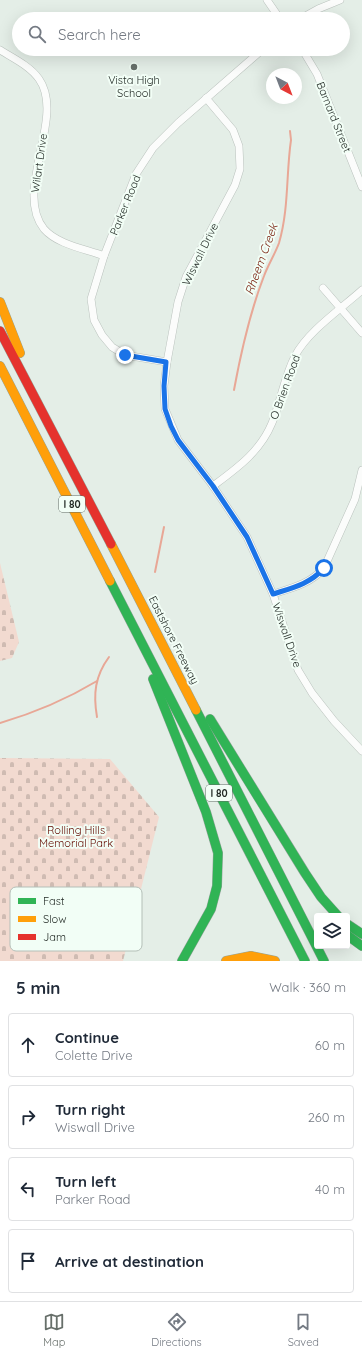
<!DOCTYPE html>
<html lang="en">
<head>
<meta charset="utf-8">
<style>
  body { margin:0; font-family:Quicksand,sans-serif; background:#f2f2f3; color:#1f2937 }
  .controls { position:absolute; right:12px; bottom:12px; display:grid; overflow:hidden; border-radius:4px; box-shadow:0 4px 16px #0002 }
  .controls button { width:36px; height:36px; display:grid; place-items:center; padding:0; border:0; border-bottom:1px solid #e0e1e3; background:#fff; color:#1f2937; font:20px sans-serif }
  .compass { position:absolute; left:266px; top:68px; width:36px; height:36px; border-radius:50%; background:#fff; box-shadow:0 4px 16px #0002; rotate:138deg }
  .stop { position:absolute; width:12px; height:12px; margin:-9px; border:3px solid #1a73e8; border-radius:50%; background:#fff }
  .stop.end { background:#1a73e8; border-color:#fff; box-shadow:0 1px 4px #0008 }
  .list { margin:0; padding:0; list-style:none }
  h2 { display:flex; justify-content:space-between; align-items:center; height:52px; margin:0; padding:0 16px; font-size:17px }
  h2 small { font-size:13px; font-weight:400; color:#747a83 }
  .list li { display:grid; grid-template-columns:26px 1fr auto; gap:12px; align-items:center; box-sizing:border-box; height:64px; margin:0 8px 8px; padding:0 8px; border:1px solid #e0e1e3; border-radius:4px }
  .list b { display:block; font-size:15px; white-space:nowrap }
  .list p { margin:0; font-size:13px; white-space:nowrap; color:#747a83 }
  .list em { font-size:13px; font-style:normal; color:#747a83 }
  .icon { flex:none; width:22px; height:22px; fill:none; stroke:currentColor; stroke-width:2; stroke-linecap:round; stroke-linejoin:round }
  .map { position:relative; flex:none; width:362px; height:961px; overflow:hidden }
  .search { position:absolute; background:#fff; box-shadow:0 4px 16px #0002; left:12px; right:12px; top:12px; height:44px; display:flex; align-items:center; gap:10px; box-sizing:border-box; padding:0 14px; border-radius:22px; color:#747a83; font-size:15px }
  .sheet { height:340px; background:#fff }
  nav { display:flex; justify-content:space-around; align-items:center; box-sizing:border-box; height:56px; border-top:1px solid #e0e1e3; background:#fff; font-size:11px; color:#747a83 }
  nav a { display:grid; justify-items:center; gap:2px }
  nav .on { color:#676f6a }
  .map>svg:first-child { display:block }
</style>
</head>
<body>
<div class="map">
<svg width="362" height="961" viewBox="0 0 362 961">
  <defs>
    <pattern id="cemetery-stones" width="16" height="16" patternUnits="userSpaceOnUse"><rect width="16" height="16" fill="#f2dad0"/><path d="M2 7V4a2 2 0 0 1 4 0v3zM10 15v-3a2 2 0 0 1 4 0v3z" fill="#cfbbb2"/></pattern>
  </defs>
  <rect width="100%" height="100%" fill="#e4eee7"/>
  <!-- cemetery -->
  <g fill="url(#cemetery-stones)">
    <polygon points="0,563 19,642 12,658 0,661"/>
    <polygon points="0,758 110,759 159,817 123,961 0,961"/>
  </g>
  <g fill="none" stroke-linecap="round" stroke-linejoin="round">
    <!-- stream -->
    <g stroke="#e8a796" stroke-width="2">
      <path d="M234 390C241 352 250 312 264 276 268 265 275 254 279 243 289 209 286 174 291 140L290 131"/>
      <polyline points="155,572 164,527"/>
      <path d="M97 717C93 694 95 676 109 657"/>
      <path d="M0 723C34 713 67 699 97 681"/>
    </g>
    <!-- street casing -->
    <g stroke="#bac2bd" stroke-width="8">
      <g id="street">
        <polyline points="267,0 280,19"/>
        <polyline points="300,19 318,9 340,0"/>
        <polyline points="302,49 317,74 362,187"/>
        <path d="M0 50C13 58 30 66 39 79 66 117 13 191 44 229 58 245 86 249 104 256"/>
        <polyline points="206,98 233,130 239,146 240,169 235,185 186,277 178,302 167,362 164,386 165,409 178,440 213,486 247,537 273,594 298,670 312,693 334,721 362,751"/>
        <polyline points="323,288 362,333"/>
        <polyline points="167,362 125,355 112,347 102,335 94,320 91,299 104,256 136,174 153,148 178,123 263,49"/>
        <path d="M213 486C237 468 260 452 272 423 281 401 284 377 295 356 308 331 341 309 362 290"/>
        <path d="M273 594C292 588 310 584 324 568L355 499 362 470"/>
      </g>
    </g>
    <!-- fast casing -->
    <g stroke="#93a49a" stroke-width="10">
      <g id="fast">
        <polyline points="110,581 305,961"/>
        <polyline points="153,679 206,812 218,853 217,886 211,909 182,961"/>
        <polyline points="196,710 324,961"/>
        <polyline points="210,719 305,873 321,897 338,916"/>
        <polyline points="347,924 362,934"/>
        <polyline points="347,935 362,946"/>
      </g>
    </g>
    <!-- slow casing -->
    <g stroke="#93a49a" stroke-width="10">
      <g id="slow">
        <polyline points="0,302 20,353"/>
        <polyline points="0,366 110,581"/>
        <polyline points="111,544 196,710"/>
        <polyline points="226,961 251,956 275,961"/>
      </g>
    </g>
    <!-- jam casing -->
    <g stroke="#93a49a" stroke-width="10">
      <polyline id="jam" points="0,331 111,544"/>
    </g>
    <!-- street -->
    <use href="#street" stroke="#fbfcfb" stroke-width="7"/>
    <!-- fast -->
    <use href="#fast" stroke="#30b455" stroke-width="9"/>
    <!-- slow -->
    <use href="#slow" stroke="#ff9f0a" stroke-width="9"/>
    <!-- jam -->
    <use href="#jam" stroke="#e5322d" stroke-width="9"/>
  </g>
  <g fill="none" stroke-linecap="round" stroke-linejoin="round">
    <!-- route -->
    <path stroke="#1a73e8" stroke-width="5" d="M125 355 166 362 164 386 165 409 171 426 178 440 213 486 247 537 273 594C292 588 310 584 324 568"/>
  </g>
  <!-- markers -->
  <circle fill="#676f6a" stroke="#f2fef6" stroke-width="1.5" cx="134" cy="67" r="4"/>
  <g text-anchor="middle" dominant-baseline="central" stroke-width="4" stroke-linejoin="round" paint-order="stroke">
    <!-- shield labels -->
    <g fill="#f2fef6" stroke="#616a64" stroke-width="1">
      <rect x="59" y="496" width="26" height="16" rx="3"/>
      <rect x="206" y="785" width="26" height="16" rx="3"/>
    </g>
    <g font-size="10" font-weight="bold" fill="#232b26">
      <text x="72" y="504">I 80</text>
      <text x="219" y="793">I 80</text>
    </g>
    <!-- poi labels -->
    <g font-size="11" fill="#232b26" stroke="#f2fef6">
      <text x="134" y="80">Vista High<tspan x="134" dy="13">School</tspan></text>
    </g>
    <!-- street labels -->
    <g font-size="11" fill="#232b26" stroke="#f2fef6">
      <text transform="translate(334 117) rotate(68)">Barnard Street</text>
      <text transform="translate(39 163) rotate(-82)">Wilart Drive</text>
      <text transform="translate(125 205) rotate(-68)">Parker Road</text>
      <text transform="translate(200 254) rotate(-64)">Wiswall Drive</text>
      <text transform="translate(285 387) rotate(-70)">O Brien Road</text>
      <text transform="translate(287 635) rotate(71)">Wiswall Drive</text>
      <text transform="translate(174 640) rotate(63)">Eastshore Freeway</text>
    </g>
    <!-- park labels -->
    <g font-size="11" fill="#640b00" stroke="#f2fef6">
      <text x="76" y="830">Rolling Hills<tspan x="76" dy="13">Memorial Park</tspan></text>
    </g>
    <!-- water labels -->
    <g font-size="12" font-style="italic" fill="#7d2615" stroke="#f2fef6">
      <text transform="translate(261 259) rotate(-70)">Rheem Creek</text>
    </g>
  </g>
  <!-- legend -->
  <rect x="10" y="887" width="132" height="64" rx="6" fill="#f2fef6" stroke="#b4bfb8" stroke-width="1"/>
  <rect x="18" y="898" width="18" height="6" fill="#30b455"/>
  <rect x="18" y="916" width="18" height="6" fill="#ff9f0a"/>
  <rect x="18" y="934" width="18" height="6" fill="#e5322d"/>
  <g font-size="11" fill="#232b26">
    <text x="43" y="905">Fast</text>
    <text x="43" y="923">Slow</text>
    <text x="43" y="941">Jam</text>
  </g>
</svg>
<div class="controls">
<button><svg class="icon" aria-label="layers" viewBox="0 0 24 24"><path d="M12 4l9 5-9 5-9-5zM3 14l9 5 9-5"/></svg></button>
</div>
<svg class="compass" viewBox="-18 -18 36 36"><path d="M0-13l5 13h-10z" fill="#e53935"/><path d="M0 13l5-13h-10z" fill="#747a83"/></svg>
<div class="stop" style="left:324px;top:568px"></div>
<div class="stop end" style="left:125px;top:355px"></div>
<div class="search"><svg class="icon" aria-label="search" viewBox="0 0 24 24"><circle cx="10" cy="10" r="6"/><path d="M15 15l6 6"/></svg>Search here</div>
</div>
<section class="sheet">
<h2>5 min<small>Walk · 360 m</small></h2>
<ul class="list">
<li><svg class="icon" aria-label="ahead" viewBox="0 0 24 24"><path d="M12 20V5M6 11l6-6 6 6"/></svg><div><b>Continue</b><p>Colette Drive</p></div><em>60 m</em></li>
<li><svg class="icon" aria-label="right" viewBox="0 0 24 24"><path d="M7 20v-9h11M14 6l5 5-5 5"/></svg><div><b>Turn right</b><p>Wiswall Drive</p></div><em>260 m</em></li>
<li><svg class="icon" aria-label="left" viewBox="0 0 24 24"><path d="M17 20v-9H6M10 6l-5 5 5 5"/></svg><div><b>Turn left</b><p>Parker Road</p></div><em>40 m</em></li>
<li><svg class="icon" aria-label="arrive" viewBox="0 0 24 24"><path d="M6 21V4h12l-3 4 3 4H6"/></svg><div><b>Arrive at destination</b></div></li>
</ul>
</section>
<nav>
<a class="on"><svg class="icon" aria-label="map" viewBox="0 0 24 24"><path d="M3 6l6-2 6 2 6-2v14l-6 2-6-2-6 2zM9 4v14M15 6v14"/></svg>Map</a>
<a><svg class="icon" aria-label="directions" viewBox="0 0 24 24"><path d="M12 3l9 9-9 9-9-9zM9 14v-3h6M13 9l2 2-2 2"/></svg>Directions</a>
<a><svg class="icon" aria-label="saved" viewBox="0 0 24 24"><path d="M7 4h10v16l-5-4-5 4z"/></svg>Saved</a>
</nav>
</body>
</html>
